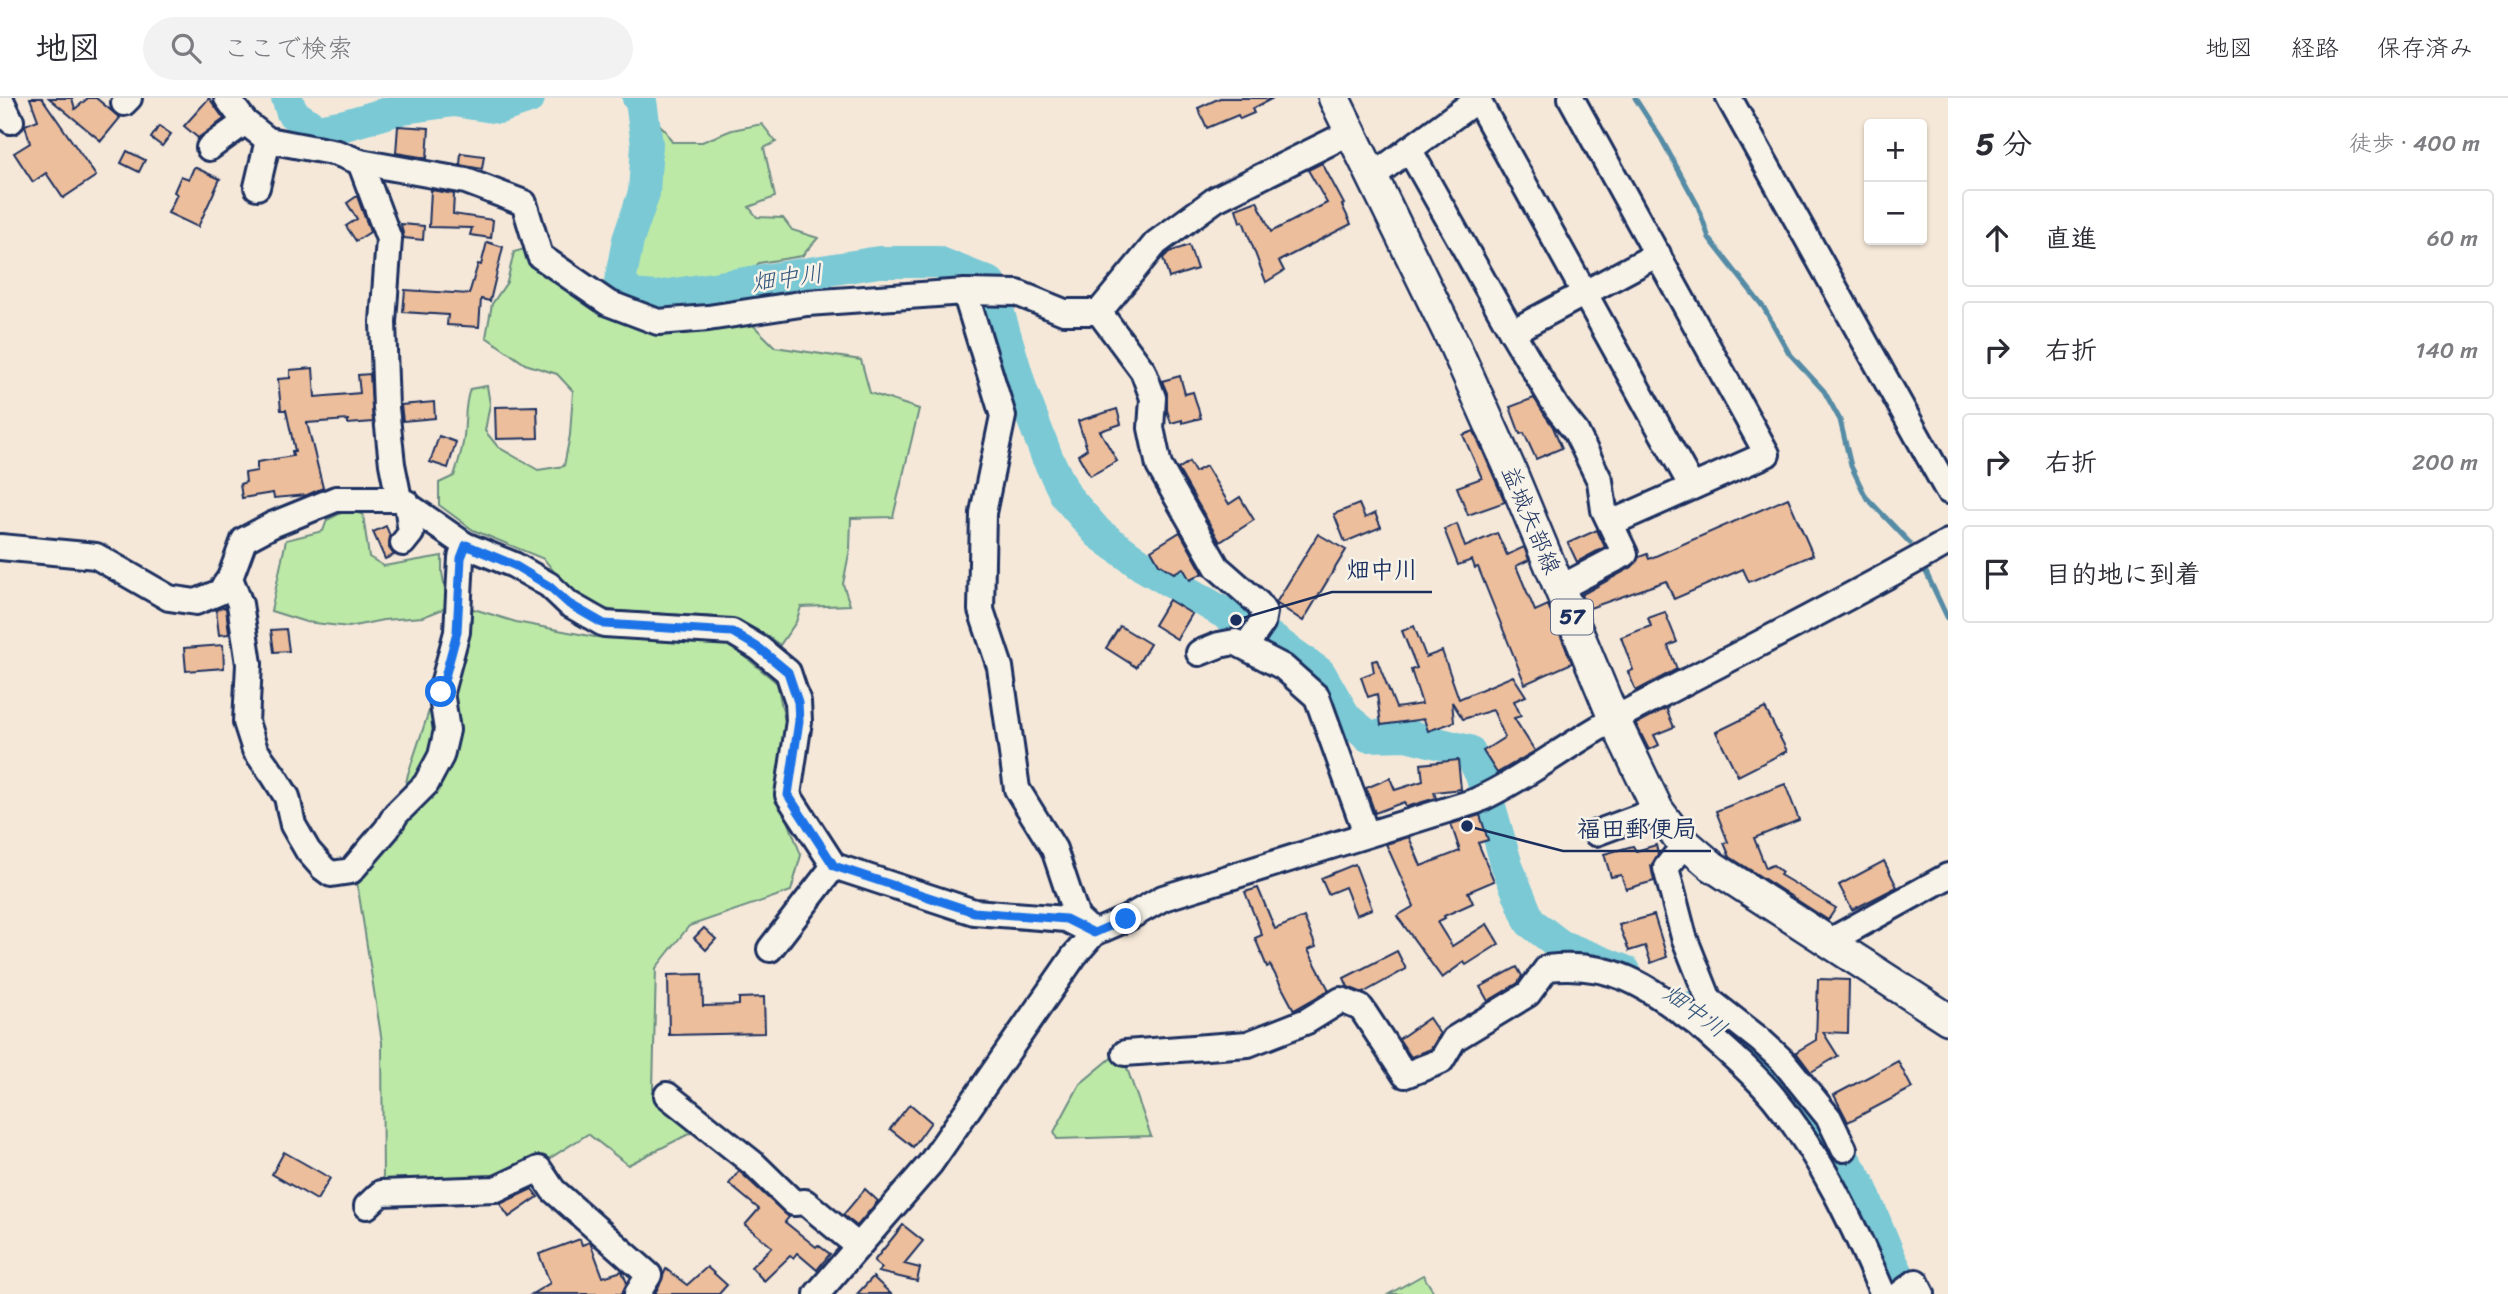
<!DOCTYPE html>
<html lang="ja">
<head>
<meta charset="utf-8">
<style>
  body { margin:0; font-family:Sriracha,"Klee One",sans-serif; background:#f2f2f3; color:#2b2b33 }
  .controls { position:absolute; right:21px; top:21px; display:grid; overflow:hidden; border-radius:7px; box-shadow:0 2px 5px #0004 }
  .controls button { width:63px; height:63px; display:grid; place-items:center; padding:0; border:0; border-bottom:2px solid #e1e1e2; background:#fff; color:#2b2b33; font:35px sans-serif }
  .stop { position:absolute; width:21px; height:21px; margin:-16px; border:5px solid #1a73e8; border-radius:50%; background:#fff }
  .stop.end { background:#1a73e8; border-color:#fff; box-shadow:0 2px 7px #0008 }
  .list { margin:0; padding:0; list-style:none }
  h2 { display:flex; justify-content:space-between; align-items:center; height:91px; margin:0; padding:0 28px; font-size:30px }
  h2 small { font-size:23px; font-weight:400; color:#7c7c81 }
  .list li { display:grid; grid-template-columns:46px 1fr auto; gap:21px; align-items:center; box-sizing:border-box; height:98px; margin:0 14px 14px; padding:0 14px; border:2px solid #e1e1e2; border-radius:7px }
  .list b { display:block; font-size:26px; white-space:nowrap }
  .list em { font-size:23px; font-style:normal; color:#7c7c81 }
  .icon { flex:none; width:38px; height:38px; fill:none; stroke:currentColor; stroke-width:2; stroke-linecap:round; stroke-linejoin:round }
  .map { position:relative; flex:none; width:1948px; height:1196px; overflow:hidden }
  header { display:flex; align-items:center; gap:42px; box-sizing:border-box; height:98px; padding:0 35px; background:#fff; border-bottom:2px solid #e1e1e2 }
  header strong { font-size:33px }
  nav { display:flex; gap:38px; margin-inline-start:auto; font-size:24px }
  .search { width:490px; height:63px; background:#f2f2f3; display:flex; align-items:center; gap:18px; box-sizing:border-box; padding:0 24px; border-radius:38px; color:#7c7c81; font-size:26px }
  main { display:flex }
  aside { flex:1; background:#fff }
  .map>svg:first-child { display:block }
</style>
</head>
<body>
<header>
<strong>地図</strong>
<div class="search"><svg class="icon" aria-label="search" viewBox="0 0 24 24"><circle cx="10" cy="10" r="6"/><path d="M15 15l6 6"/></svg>ここで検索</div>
<nav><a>地図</a><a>経路</a><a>保存済み</a></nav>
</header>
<main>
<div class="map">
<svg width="1948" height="1196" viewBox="0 0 1948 1196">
  <rect width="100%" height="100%" fill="#f5e8d9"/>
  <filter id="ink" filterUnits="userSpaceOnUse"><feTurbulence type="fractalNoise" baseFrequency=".0143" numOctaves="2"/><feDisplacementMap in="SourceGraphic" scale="14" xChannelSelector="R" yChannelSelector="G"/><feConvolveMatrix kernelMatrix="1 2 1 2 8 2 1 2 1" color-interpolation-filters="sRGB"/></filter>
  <g filter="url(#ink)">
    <!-- green -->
    <g fill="#bde9a6" stroke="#6c8c82" stroke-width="2">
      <polygon points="657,24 665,32 672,44 702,44 732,32 762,26 776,44 764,50 775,99 749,109 757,119 783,120 792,132 818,140 802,158 759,165 745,179 655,194 635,194 626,181 655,57 654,29"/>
      <path d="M531 149 614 219 648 234 749 223 775 249 861 262 870 295 919 311 893 419 851 420 850 451 843 486 850 507 801 509 796 524 780 547 763 535 742 524 717 519 615 513 592 508 564 486 544 461 473 432 439 407V385L454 378C458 365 463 351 464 338 466 321 464 307 470 291L487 288 490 306 485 333 498 349 538 372 564 368 570 337 573 293 557 276 525 266 486 239 492 206 507 184 514 154Z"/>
      <polygon points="349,411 363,417 369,459 384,468 442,458 442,474 448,509 423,519 383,522 349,529 306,524 271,513 286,442 323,433 327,422"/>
      <polygon points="464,508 516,524 595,539 730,546 777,585 786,629 779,699 801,757 791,793 689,828 656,870 653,991 691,1035 628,1067 588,1036 547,1062 484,1086 383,1085 382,944 357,784 393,743 408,676"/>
      <polygon points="1115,957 1124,962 1151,1038 1057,1041 1054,1034 1080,986"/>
      <polygon points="1423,1177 1435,1196 1389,1196"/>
    </g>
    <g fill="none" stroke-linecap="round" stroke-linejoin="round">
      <!-- stream -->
      <g stroke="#548ba5" stroke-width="5">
        <polyline points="1635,0 1662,42 1698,108 1709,140 1764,210 1789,255 1824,293 1840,322 1851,368 1866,399 1910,445"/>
        <polyline points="1925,472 1948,521"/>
      </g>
      <!-- river -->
      <g stroke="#7ac9d5" stroke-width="32">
        <polyline points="287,0 292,15 317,32 345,27 404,10 454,3 499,10 529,0"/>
        <polyline points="638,0 641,3 647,46 644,95 628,142 620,184 632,197 656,199 879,164 938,164 990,185 1022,293 1047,359 1066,398 1098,435 1143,468 1236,522 1268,538 1320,575 1346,620 1368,638 1406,637 1469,653 1481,677 1507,768 1530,824 1560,847 1625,873"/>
        <polyline points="1691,909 1731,939 1815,1013 1859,1085 1891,1162 1908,1196"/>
      </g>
    </g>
    <!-- building -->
    <g fill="#ecbe9c" stroke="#1b2f5e" stroke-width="2">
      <polygon points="30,0 42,0 96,78 63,100 46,75 33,84 14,55 30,45 25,27 38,22"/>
      <polygon points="49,0 72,0 75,11 88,0 96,0 120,20 101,43"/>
      <polygon points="209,0 224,21 198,40 184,28"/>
      <polygon points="1220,0 1273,0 1252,11 1254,15 1240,21 1238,17 1207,30 1198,10"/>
      <polygon points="159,28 171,36 162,48 151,40"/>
      <polygon points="398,28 429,30 427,60 396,55"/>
      <polygon points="127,53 145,62 139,74 121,65"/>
      <polygon points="461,55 484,58 482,71 460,67"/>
      <polygon points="1322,65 1344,106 1342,107 1351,126 1279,163 1284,173 1266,184 1243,123 1240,124 1236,111 1257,103 1271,134 1327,105 1308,72"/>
      <polygon points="194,69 220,81 198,129 168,115 177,96 174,94 181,78 189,81"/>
      <polygon points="431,92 454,96 453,116 493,122 491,140 470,137 472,130 429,129"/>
      <polygon points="357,98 370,134 356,143 346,128 357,121 347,105"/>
      <polygon points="401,126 424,128 423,142 404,140"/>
      <polygon points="487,144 503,149 490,203 481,201 479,229 447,227 448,217 403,214 405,192 469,196 478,166 481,167"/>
      <polygon points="1189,147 1197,171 1169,180 1163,160 1169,154"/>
      <polygon points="313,270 315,299 360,295 358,277 370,276 373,324 348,326 348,322 307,325 323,390 307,397 274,400 273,395 242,400 240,386 246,384 245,375 257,373 257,364 293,358 292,353 295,353 286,312 281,312 278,281 290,280 290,272"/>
      <polygon points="1180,278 1185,296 1193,294 1201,320 1182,325 1182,322 1171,325 1167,312 1167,295 1162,283"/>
      <polygon points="1534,300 1553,329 1562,350 1536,361 1524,335 1520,336 1510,309"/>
      <polygon points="434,304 435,320 403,323 401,307"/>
      <polygon points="537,308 538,340 496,341 495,309"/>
      <polygon points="1117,311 1121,326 1100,333 1117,363 1090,378 1078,357 1087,351 1078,323"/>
      <polygon points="1474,333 1505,404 1468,417 1457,389 1482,380 1463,337"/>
      <polygon points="439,338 456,344 448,370 430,364"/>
      <polygon points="1189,364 1195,374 1206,368 1229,406 1240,399 1254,422 1220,444 1178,371"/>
      <polygon points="1788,400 1813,457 1749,484 1743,471 1674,501 1666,483 1587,511 1581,497 1632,469 1639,459 1647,456 1649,461"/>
      <polygon points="1359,406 1365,420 1375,415 1381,429 1345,444 1334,416"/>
      <polygon points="1457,426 1465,449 1497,435 1507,457 1524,449 1529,462 1516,468 1535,513 1548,507 1572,565 1525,586 1478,469 1475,470 1472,462 1458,467 1444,431"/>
      <polygon points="386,428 390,438 389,450 394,457 385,461 373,434"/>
      <polygon points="1597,432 1605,449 1577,464 1568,445"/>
      <polygon points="1180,434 1203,475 1190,482 1183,470 1174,475 1159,466 1151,452"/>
      <polygon points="1318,436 1346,452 1303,523 1276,505"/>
      <polygon points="1169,502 1192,516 1177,541 1154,527"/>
      <polygon points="222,509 226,510 229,536 219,537 216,512"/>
      <polygon points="1665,514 1677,544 1668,548 1677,571 1636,593 1628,574 1633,572 1621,539 1651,528 1648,520"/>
      <polygon points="1120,528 1150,546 1136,569 1106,550"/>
      <polygon points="1414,528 1426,559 1442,553 1459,601 1513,578 1526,598 1514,603 1521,618 1514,620 1535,653 1497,675 1483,653 1505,639 1493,612 1463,621 1452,604 1454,624 1428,633 1424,621 1381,627 1377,596 1368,599 1361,579 1374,574 1372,563 1377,562 1396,610 1422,606 1411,572 1417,570 1402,533"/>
      <polygon points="286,531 289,553 274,554 271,532"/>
      <polygon points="223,547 224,570 186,573 184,550"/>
      <polygon points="1668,609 1667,613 1674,629 1654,637 1659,647 1649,652 1636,626"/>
      <polygon points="1765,610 1787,653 1738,678 1716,634"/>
      <polygon points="1458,662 1461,691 1434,694 1436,700 1406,709 1404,704 1375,715 1366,690 1390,680 1395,692 1423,683 1421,666"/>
      <polygon points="1785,686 1799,722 1754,740 1766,770 1773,767 1782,774 1780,777 1836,810 1828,822 1730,759 1724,745 1728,744 1716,713"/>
      <polygon points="1480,717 1488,742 1478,745 1494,783 1468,794 1473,805 1444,818 1445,820 1437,824 1452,848 1487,826 1499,846 1466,867 1464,864 1442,880 1397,818 1414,808 1386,746 1409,739 1421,768 1460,753 1451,726"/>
      <polygon points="1656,747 1658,756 1651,768 1654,783 1626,791 1621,777 1611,779 1604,756 1633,748 1636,753"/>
      <polygon points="1884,763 1897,789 1852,812 1839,787"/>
      <polygon points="1355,766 1372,811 1356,817 1345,789 1328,796 1321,780"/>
      <polygon points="1258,790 1275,831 1304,819 1316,849 1308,852 1329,892 1294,912 1270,867 1267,869 1255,840 1262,837 1245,794"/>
      <polygon points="1654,817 1667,859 1651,865 1645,848 1629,853 1619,827"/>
      <polygon points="704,830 716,841 706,852 694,840"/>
      <polygon points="1397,853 1406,871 1363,895 1348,889 1344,880"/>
      <polygon points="1517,869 1522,878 1518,885 1488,903 1480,889"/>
      <polygon points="702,876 703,908 739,907 739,900 764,899 765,935 669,937 668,877"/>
      <polygon points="1818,881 1849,882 1848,935 1823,934 1838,958 1811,974 1796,954 1816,942"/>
      <polygon points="1429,920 1440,936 1431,951 1411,959 1399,941"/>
      <polygon points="1898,963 1912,990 1848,1024 1834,997"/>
      <polygon points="910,1006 931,1024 913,1049 890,1031"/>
      <polygon points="284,1054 330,1080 317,1102 272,1076"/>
      <polygon points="739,1073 789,1119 785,1124 816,1149 818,1147 830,1156 817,1172 797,1155 793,1160 790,1158 764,1183 751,1169 772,1149 745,1127 759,1111 729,1086"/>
      <polygon points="532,1091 538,1099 509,1119 500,1106"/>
      <polygon points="865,1091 878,1103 857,1128 843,1117"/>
      <polygon points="903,1127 923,1143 904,1166 920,1170 917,1183 878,1174 882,1170 874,1163"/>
      <polygon points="580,1141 582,1147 590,1144 603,1179 622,1173 627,1185 622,1196 532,1196 550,1185 539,1156"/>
      <polygon points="707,1169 727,1187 719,1196 655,1196 666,1171 687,1187"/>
      <polygon points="873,1179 891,1196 857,1196"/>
    </g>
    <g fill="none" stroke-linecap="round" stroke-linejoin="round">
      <!-- minor casing -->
      <g stroke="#1b2f5e" stroke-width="30">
        <g id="minor">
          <polyline points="0,0 11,23"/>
          <polyline points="227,0 245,24 268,42 337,55 360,64 466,83 524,105 540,158 608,205 658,224 708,220 807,205 965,194 1017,195 1064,214 1099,214 1156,145 1216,101 1351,34"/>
          <polyline points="1571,0 1767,356 1611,425"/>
          <polyline points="1729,0 1948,393"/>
          <polyline points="1477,1 1692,389"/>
          <polyline points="124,5 129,0"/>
          <polyline points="209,50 245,24"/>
          <polyline points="1409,51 1512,234 1557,310 1576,334 1600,383 1604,412 1625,456 1560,490"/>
          <polyline points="360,64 389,141 383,224 386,310 392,366 399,401"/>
          <polyline points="1373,78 1479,0"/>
          <polyline points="257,89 268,42"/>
          <polyline points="965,194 1003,318 983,415 981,512 1000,569 1017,691 1054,751 1077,820 1088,830"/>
          <polyline points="1099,214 1143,273 1153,300 1151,330 1159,368 1217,469 1258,505 1264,514 1262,525 1246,548"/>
          <polyline points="1512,234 1658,156"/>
          <polyline points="403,445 411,435 407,405"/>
          <polyline points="0,449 96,458 169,500 196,504 220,494 230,480 244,442 272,427 336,401 399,401 465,447 514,467 549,487 569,506 604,526 732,534 759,550 788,574 798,604 799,623 788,697 834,768 974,814 1066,821 1094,835"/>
          <polyline points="230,480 240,506 249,566 246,624 255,652 274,678 287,699 293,727 308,753 323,770 331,776 351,773 387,731 396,716 426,686 441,658 447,632 441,594 457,534 461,460 465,447"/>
          <polyline points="1199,555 1219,547 1235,544 1283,569 1317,599 1366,735"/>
          <polyline points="1596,735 1658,712"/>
          <polyline points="1685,746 1666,770 1684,839 1709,902 1759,941 1783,963 1829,1020 1844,1051"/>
          <polyline points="1830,843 1948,778"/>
          <polyline points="770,851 834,768"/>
          <path d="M1696 925C1722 949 1751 972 1774 1000 1822 1059 1853 1126 1883 1196"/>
          <path d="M1125 955 1248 946 1307 923 1341 902 1361 910 1405 977 1441 963 1454 941 1528 896 1547 870C1613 863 1645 887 1696 925L1713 906"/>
          <polyline points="667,997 755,1067 794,1105 805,1104 858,1148"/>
          <polyline points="367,1108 381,1095 496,1091 539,1071 553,1092 649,1177 637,1196"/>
          <path d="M817 1196 930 1066 1074 858 1094 835 1126 821 1163 800 1476 703C1526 680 1569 645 1618 619 1728 561 1840 506 1948 444"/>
          <polyline points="1900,1196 1916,1184 1922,1196"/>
        </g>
      </g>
      <!-- major casing -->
      <g stroke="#1b2f5e" stroke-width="35">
        <polyline id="major" points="1334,0 1454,246 1510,371 1614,621 1658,712 1678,739 1712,768 1948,921"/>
      </g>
      <!-- minor -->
      <use href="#minor" stroke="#f7f3e8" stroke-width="24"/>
      <!-- major -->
      <use href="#major" stroke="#f7f3e8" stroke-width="30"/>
    </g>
  </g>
  <g fill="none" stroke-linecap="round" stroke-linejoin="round" filter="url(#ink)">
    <!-- route -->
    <polyline stroke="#1a73e8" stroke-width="9" points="441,594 457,534 461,460 466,447 514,467 549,488 569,506 604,526 732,534 759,550 788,574 798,604 799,623 788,697 834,768 974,814 1066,821 1094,835 1126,821"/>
  </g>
  <g text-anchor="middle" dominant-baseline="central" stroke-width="5" stroke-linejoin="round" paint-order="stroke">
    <!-- shield labels -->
    <rect fill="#f7f3e8" stroke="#5d6a87" stroke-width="2" x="1551" y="501.5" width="42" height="35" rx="5"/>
    <g font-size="21" font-weight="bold" fill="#1b2f5e">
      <text x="1572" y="519">57</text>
    </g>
    <!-- street labels -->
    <g font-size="23" fill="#1b2f5e" stroke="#f7f3e8">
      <text transform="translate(1531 422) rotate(67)">益城矢部線</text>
    </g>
    <!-- water labels -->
    <g font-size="24" font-style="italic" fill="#33567c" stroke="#f7f3e8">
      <text transform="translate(787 180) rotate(-8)">畑中川</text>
      <text transform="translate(1695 913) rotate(36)">畑中川</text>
    </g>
  </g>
  <!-- callouts -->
  <path fill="none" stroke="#1b2f5e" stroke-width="2.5" d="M1236 522L1332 494H1432M1467 728L1563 753H1711"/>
  <g fill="#1b2f5e" stroke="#f7f3e8" stroke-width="2.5">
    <circle cx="1236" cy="522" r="7"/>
    <circle cx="1467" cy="728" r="7"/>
  </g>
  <g font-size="24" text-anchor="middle" font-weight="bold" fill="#1b2f5e" stroke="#f7f3e8" stroke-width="5" stroke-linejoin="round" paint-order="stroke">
    <text x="1382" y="480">畑中川</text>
    <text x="1637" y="739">福田郵便局</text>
  </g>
</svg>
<div class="controls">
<button>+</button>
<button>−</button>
</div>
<div class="stop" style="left:441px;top:594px"></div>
<div class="stop end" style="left:1126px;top:821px"></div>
</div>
<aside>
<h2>5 分<small>徒歩 · 400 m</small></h2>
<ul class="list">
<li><svg class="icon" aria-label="ahead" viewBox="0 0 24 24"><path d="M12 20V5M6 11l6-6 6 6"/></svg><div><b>直進</b></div><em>60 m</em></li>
<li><svg class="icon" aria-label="right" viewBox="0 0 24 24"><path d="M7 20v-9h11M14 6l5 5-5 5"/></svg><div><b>右折</b></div><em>140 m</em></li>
<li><svg class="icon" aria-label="right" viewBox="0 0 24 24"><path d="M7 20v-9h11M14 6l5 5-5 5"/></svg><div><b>右折</b></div><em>200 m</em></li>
<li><svg class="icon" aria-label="arrive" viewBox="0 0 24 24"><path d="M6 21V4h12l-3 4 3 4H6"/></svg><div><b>目的地に到着</b></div></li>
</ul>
</aside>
</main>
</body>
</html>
